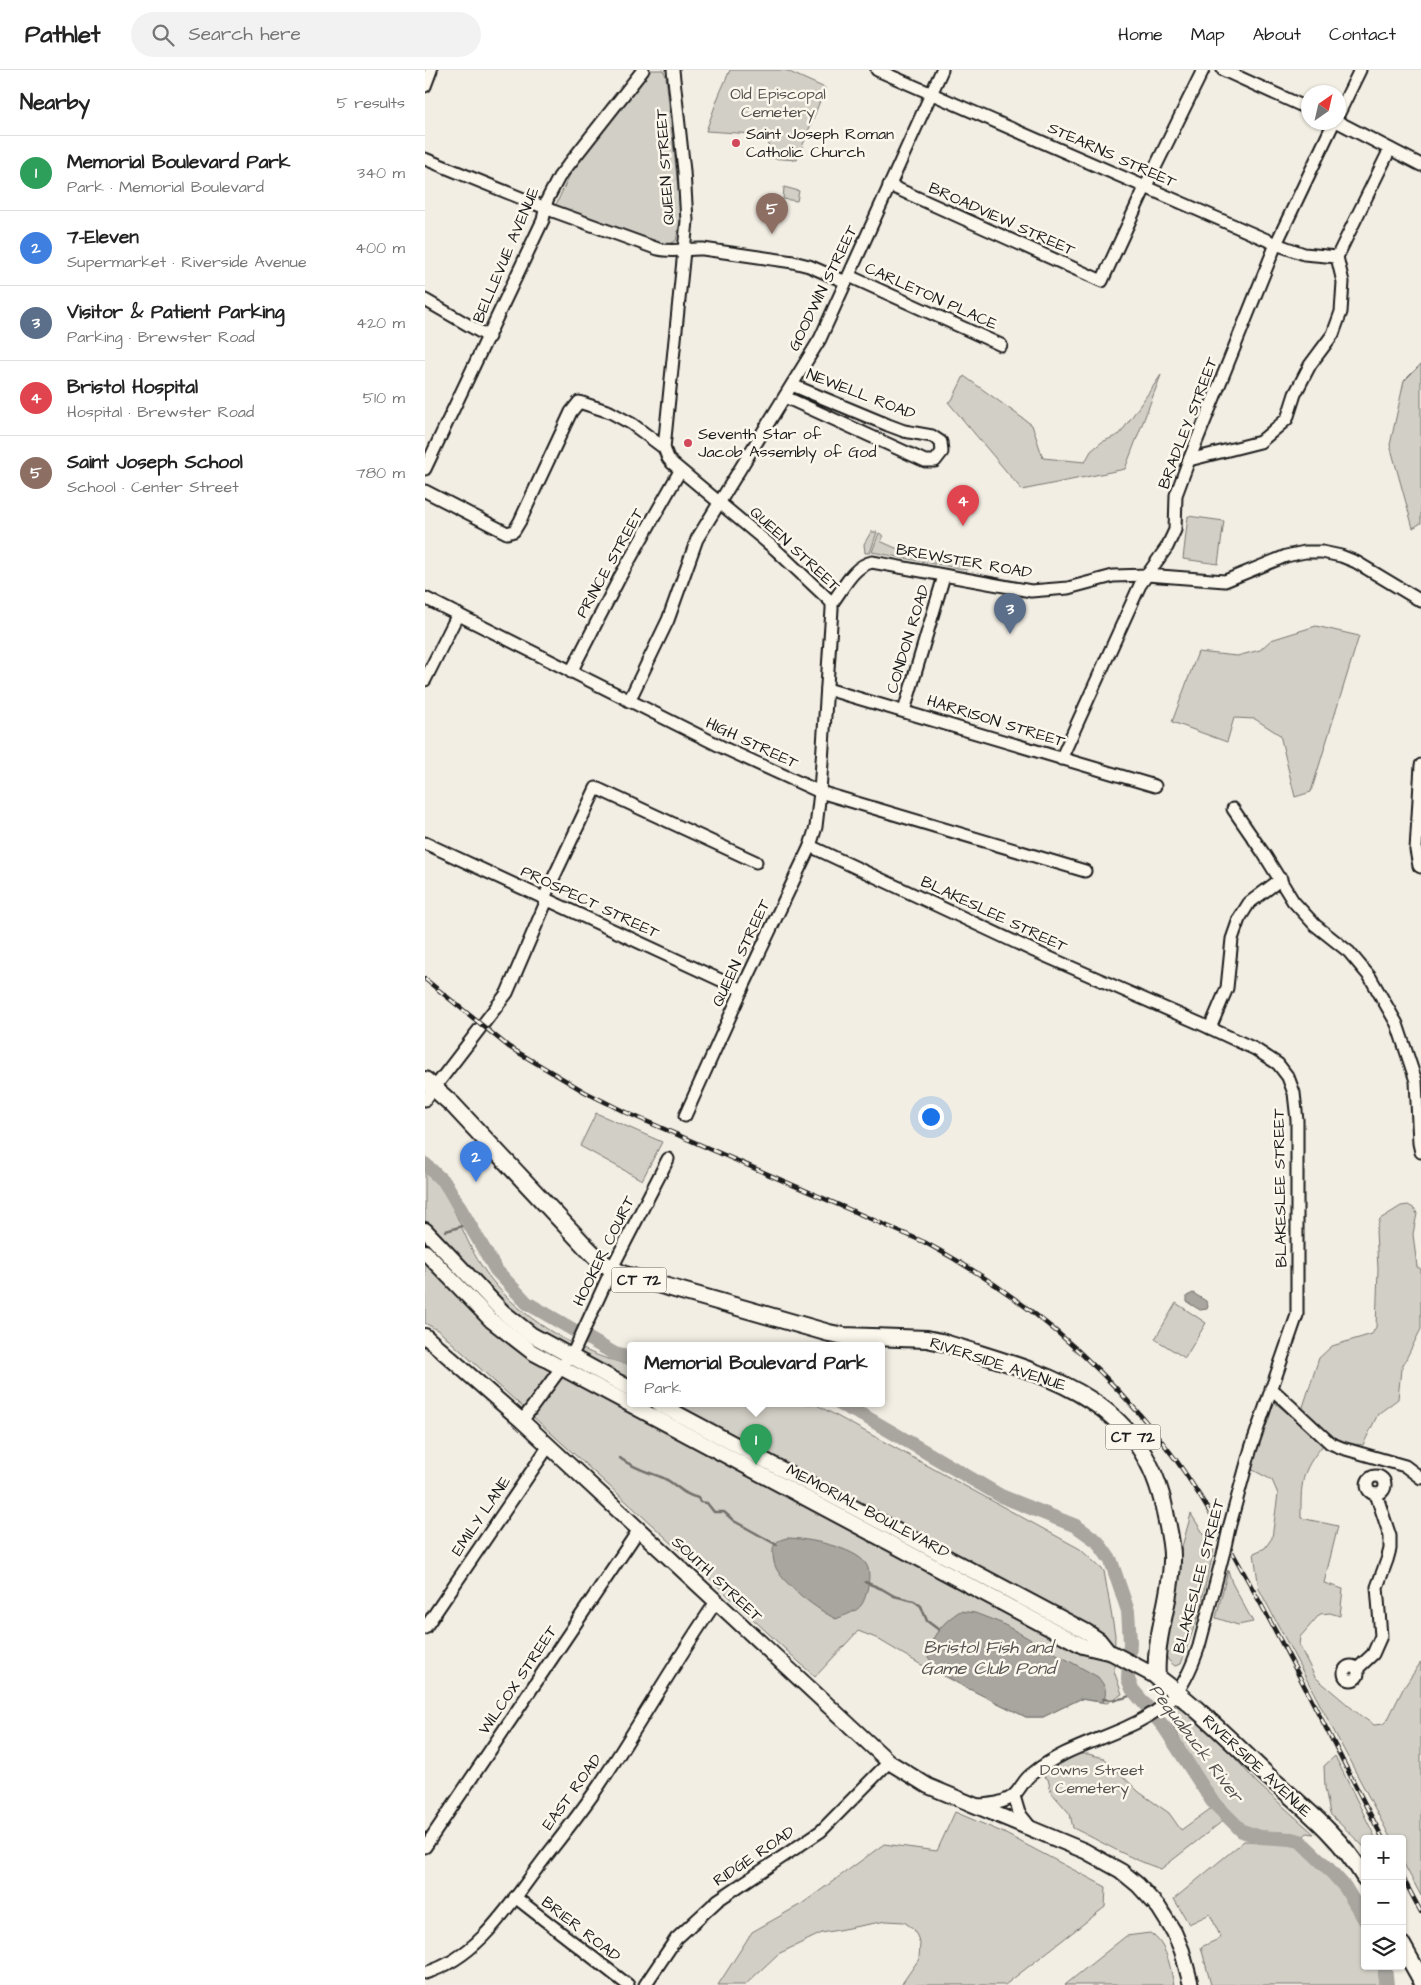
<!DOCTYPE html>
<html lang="en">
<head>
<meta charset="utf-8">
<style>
  body { margin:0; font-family:"Architects Daughter",sans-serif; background:#f2f2f2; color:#222 }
  .controls { position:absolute; right:15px; bottom:15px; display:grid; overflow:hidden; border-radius:5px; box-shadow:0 1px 4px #0004 }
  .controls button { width:45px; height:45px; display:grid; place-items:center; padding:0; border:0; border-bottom:1px solid #e0e0e0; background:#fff; color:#222; font:25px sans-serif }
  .compass { position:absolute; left:876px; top:15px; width:45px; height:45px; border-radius:50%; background:#fff; box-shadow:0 1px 4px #0004; rotate:34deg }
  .you { position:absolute; left:505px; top:1046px; width:18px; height:18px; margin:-12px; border:4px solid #fff; border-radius:50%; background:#1a73e8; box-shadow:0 0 0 8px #1a73e833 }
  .badge { display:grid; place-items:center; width:32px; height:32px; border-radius:50%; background:#d1495b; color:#fff; font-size:16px; font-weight:700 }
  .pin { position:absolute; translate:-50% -41px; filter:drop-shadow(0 1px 2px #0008) }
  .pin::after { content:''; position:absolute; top:26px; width:18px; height:15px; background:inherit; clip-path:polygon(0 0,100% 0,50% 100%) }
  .popup { position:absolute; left:202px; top:1272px; width:258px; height:65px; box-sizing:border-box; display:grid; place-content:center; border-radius:5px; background:#fff; filter:drop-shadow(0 1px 4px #0005); font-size:16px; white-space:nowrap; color:#767676 }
  .popup b { font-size:19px; color:#222 }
  .popup::after { content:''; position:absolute; left:50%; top:100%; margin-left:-10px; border:10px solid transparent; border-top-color:#fff }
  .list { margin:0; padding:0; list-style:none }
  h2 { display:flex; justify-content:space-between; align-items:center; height:65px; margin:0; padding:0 20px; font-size:21px }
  h2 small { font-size:16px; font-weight:400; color:#767676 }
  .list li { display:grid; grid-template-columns:32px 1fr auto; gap:15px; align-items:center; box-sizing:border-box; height:75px; padding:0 20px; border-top:1px solid #e0e0e0 }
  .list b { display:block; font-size:19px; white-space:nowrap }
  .list p { margin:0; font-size:16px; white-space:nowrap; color:#767676 }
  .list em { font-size:16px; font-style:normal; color:#767676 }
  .icon { flex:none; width:28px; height:28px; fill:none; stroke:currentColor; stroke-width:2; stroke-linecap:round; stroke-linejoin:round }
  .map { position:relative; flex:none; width:996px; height:1915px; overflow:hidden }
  header { display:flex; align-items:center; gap:30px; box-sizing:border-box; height:70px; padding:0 25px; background:#fff; border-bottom:1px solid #e0e0e0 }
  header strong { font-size:24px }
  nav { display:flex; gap:28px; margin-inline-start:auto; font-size:18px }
  .search { width:350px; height:45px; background:#f2f2f2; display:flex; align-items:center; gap:12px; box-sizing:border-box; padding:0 18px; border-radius:28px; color:#767676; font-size:19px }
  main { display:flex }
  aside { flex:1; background:#fff }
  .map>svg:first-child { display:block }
</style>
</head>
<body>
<header>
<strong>Pathlet</strong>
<div class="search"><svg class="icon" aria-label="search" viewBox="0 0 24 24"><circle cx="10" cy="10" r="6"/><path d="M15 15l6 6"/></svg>Search here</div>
<nav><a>Home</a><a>Map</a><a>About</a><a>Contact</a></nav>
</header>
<main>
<aside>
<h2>Nearby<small>5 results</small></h2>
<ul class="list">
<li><span class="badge" style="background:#2e9e5b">1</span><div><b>Memorial Boulevard Park</b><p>Park · Memorial Boulevard</p></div><em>340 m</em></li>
<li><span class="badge" style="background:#3f7fe0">2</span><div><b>7-Eleven</b><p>Supermarket · Riverside Avenue</p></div><em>400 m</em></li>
<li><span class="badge" style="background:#5c6f8a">3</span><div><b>Visitor &amp; Patient Parking</b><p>Parking · Brewster Road</p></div><em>420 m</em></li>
<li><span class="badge" style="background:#e0444e">4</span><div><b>Bristol Hospital</b><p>Hospital · Brewster Road</p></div><em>510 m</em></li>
<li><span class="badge" style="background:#8d6e63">5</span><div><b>Saint Joseph School</b><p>School · Center Street</p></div><em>780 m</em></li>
</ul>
</aside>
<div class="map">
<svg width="996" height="1915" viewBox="0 0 996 1915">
  <rect width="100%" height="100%" fill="#f2eee4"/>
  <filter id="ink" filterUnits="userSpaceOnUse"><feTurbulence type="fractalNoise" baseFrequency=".02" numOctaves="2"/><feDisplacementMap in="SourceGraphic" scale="10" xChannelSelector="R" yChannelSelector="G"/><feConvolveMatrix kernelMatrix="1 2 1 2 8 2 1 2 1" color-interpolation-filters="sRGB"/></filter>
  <g filter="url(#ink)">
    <!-- green -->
    <g fill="#d2cfc6" stroke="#777671">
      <polygon points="226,0 238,0 241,6 256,146 251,171 238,176 130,137 146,102"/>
      <polygon points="305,0 360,0 400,18 372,90 343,88 344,65 281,61 294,25"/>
      <polygon points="359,117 374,121 372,131 358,129"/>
      <polygon points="996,294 996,453 988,458 965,375 979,311"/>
      <polygon points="736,305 700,399 597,420 523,332 527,330 539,306 607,355 618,388 660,392 666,381 677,372 695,364"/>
      <polygon points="763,446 799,451 793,494 758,489"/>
      <polygon points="446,462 452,462 445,483 440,483 439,474"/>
      <polygon points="454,463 459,466 455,471 484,484 491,480 509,487 510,494 447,482"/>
      <polygon points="521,486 543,495 543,498 542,500 512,494 511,487"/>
      <polygon points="891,556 934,566 886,722 870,727 855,665 830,649 809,648 802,672 747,652 773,582 812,586 835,580 846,570"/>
      <polygon points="171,1043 237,1072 217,1110 155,1076"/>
      <path d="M0 1100C29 1125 36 1165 56 1195 82 1236 126 1265 169 1284 181 1289 194 1292 206 1295V1334H390L655 1479 679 1501 690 1565 689 1601 697 1624 682 1633 655 1629 618 1647H601L493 1593 451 1568 433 1561 390 1607 238 1465 14 1261 0 1253Z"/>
      <polygon points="983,1135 990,1139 992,1144 988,1164 992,1197 996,1199 996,1259 976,1299 973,1329 953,1344 938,1375 917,1373 902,1363 877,1340 894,1288 907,1276 947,1264 951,1257 953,1199 951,1161 955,1149 976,1136"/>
      <polygon points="751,1233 781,1253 760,1288 730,1269"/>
      <path d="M848 1331 899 1374C875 1402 876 1414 876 1448L913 1456 899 1513 918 1519 915 1546 905 1543 895 1544 875 1567 874 1575 890 1607 936 1646 949 1655 958 1654 963 1649 978 1619 996 1592V1826L977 1790V1769H966L834 1519 829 1483 840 1478 847 1468 853 1424 847 1410 826 1399Z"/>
      <polygon points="766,1444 789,1480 773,1546 756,1594 750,1596 743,1590 740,1582 744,1551 755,1504 755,1484"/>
      <polygon points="803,1500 807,1513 828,1552 813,1555 791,1548"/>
      <polygon points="752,1636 760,1641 802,1679 832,1713 889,1764 882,1763 879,1766 869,1763 835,1761 826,1759 816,1753 801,1740 790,1728 756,1671 747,1655 743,1640"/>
      <path d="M653 1684H663L679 1688 714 1722 744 1743 756 1760 788 1737 799 1750 736 1799C705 1789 677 1772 648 1758L645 1744 626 1722 623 1709 617 1705Z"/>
      <polygon points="910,1686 951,1769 940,1769 940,1778 905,1744 900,1718 899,1696"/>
      <polygon points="530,1742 577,1762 681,1817 680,1837 580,1915 476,1915 494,1889 495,1873 489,1859 479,1852 461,1851 397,1863 353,1884 320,1915 293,1915 327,1862 378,1833 459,1774 512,1781"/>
      <path d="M819 1771C829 1771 871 1774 879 1779 895 1789 936 1844 940 1862 942 1872 940 1886 940 1896H954V1915H786L776 1877 796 1868 785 1844 764 1854 749 1829Z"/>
      <path d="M725 1863C742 1874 745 1896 749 1915H640L701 1866Z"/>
    </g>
    <!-- water -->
    <g fill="#a9a6a0" stroke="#716f6b">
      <polygon points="768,1223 781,1231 783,1236 782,1239 775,1240 762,1232 762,1226"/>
      <path d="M362 1468C380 1468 430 1477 441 1494 445 1500 444 1509 443 1516 438 1541 432 1540 411 1549 393 1540 360 1516 351 1498 349 1494 348 1488 348 1483 347 1473 353 1470 362 1468Z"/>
      <path d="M535 1541 550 1543 576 1553 673 1607C680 1616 683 1621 678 1632L655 1629 618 1647H601L532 1613 510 1597 503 1587C506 1565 517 1553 535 1541Z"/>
    </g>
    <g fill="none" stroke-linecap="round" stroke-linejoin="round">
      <!-- stream -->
      <g stroke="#716f6b" stroke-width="2.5">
        <polyline points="21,1161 44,1154"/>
        <path d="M195 1388C206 1397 225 1403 236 1407 250 1412 257 1425 273 1428L275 1432 282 1433 289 1442H299L309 1451 352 1475"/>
        <polyline points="440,1512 457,1519 469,1526 489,1531 496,1536 502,1551 514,1560"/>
        <path d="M678 1629C690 1631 700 1629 710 1623"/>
      </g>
      <!-- river -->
      <g stroke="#a9a6a0" stroke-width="14">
        <polyline points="0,1094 21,1114 71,1200 102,1233 190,1284 206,1288"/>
        <polyline points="415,1334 441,1347 576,1426 651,1456 672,1471 686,1491 703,1541 705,1572 703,1609 707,1619 739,1657 787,1731 817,1761 835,1767 865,1769 875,1771 902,1797 920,1817 940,1850"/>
        <polyline points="960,1896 962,1915"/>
      </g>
      <!-- minor casing -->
      <g stroke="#1c1c1c" stroke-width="15">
        <g id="minor">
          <polyline points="248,0 259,101 262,151 239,378 243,388 247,393 350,479 402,528 407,533 407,539 395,722 391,757 385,776 320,913 260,1046"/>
          <polyline points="452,0 851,174 879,184 912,187"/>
          <polyline points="798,0 884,39"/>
          <polyline points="0,16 6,0"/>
          <polyline points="914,43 935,0"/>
          <polyline points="913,52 996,95"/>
          <path d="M0 89 128 141 233 179C249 183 263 178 278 179L368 192 384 196 421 212"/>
          <polyline points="464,115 677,211 717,124 778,0"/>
          <polyline points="424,206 576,275"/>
          <polyline points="0,230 64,267"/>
          <polyline points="360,327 500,391 510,391 517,382 516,372 507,366 479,361 463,355 367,315"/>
          <polyline points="764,390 835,372 862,349 870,324 885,295 908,264 916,242 918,212 912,187 965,79"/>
          <polyline points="0,399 118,150 122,130 134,107 218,0"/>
          <polyline points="0,421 82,463 89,461 95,451 146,342 154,332 185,342 207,354 239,378"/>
          <polyline points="0,528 301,679 395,722 660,801"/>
          <path d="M407 533C418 519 428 496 447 492L606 521 643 518 688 506 722 505 800 511 861 486 880 482H897L916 486 931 492 996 531"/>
          <polyline points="146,602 196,505 255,401"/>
          <polyline points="0,610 33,544"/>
          <polyline points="402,619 730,716"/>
          <polyline points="204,631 243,550 272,469 395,269 517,0"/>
          <polyline points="479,641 519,506"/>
          <polyline points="636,689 715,515 742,477 750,460 751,425 764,390 851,174 909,52"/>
          <polyline points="996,695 991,780 994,796 996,797"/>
          <polyline points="808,739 839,784 868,831 890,855 924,882 945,907 972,954 991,1011 994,1073 996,1082"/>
          <polyline points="0,773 317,920"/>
          <polyline points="385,776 609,881 776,954 830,979 853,994 863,1007 869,1023 872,1050 872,1245 826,1378 804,1458"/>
          <polyline points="119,828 171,718 331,792"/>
          <polyline points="785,958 802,918 807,869 814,849 824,833 856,809"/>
          <polyline points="0,1030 82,923 122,830"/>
          <polyline points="846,1318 905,1373 917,1378 980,1396 996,1408"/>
          <polyline points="97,1351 150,1279 190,1192 243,1089"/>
          <circle cx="951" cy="1415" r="9"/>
          <polyline points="0,1558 123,1377"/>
          <circle cx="926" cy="1603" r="7"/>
          <polyline points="932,1599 948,1584 956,1566 952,1517 962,1490 965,1479 965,1466 951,1424"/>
          <polyline points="589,1726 594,1743 606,1758"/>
          <path d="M551 1735C563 1735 583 1733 591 1723 597 1716 600 1708 608 1703 649 1670 708 1665 746 1629 760 1615 768 1594 774 1576L799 1481"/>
          <polyline points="0,1777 213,1461"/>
          <polyline points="90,1827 203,1915"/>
          <path d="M0 1903C53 1888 85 1834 116 1793 136 1767 157 1741 175 1714 215 1654 250 1591 291 1532"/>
          <polyline points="220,1915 251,1869 293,1830 396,1761 464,1692"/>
        </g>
      </g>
      <!-- major casing -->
      <g stroke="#1c1c1c" stroke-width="18">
        <g id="major">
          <polyline points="0,1160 78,1242 107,1265 206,1319"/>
          <polyline points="0,1182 67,1251 107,1282 658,1576 687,1583 732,1607"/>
          <polyline points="0,1266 97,1351 464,1692 503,1716 660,1781 696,1801 713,1815 734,1838 749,1862 757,1881 766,1915"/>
          <polyline points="234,1334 662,1562 674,1570 682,1580"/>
        </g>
      </g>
      <!-- highway casing -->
      <g stroke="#1c1c1c" stroke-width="20">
        <g id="highway">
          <path d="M0 1010 28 1035 161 1177 176 1192 197 1204 404 1263 419 1266 502 1269 516 1272C615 1303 717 1324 740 1442 743 1458 748 1475 747 1491 746 1531 729 1566 732 1607 772 1637 807 1672 843 1706 878 1737 916 1767 940 1808"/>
          <polyline points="977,1875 996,1909"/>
        </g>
      </g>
      <!-- minor -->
      <use href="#minor" stroke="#fbf7ec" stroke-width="11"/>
      <!-- major -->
      <use href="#major" stroke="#fbf7ec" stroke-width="14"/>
      <!-- highway -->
      <use href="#highway" stroke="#fbf7ec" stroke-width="16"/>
      <!-- rail casing -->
      <g stroke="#1c1c1c" stroke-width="4.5">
        <g id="rail">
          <path d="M0 909 84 977 160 1022 200 1042 499 1172C599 1225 684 1299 751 1390 779 1429 802 1473 826 1516 872 1599 914 1684 958 1769"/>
          <polyline points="977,1806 996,1842"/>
        </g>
      </g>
      <!-- rail -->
      <use href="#rail" stroke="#fbf7ec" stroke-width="2.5" stroke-dasharray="8" stroke-linecap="butt"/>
      <!-- minor-bridge casing -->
      <g stroke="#1c1c1c" stroke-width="15" stroke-linecap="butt">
        <polyline id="minor-bridge" points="799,1481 804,1458"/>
      </g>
      <!-- minor-bridge -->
      <use href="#minor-bridge" stroke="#fbf7ec" stroke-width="11"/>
    </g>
  </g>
  <!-- markers -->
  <g fill="#d1495b" stroke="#fbf7ec" stroke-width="2">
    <circle cx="311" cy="73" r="5"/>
    <circle cx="263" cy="373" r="5"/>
  </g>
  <g text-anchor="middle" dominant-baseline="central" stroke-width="5" stroke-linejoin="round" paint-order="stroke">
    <!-- shield labels -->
    <g fill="#fbf7ec" stroke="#5f5e5a" stroke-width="1">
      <rect x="186.5" y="1197.5" width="55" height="25" rx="4"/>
      <rect x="680.5" y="1354.5" width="55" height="25" rx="4"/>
    </g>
    <g font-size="15" font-weight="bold" fill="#1c1c1c">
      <text x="214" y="1210">CT 72</text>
      <text x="708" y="1367">CT 72</text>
    </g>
    <!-- park labels -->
    <g font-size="16" fill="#53524f" stroke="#fbf7ec">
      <text x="353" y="24">Old Episcopal<tspan x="353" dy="18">Cemetery</tspan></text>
      <text x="667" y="1700">Downs Street<tspan x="667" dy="18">Cemetery</tspan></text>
    </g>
    <!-- poi labels -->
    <g font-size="16" fill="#1c1c1c" stroke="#fbf7ec" text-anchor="start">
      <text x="321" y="64">Saint Joseph Roman<tspan x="321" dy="18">Catholic Church</tspan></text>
      <text x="273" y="364">Seventh Star of<tspan x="273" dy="18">Jacob Assembly of God</tspan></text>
    </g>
    <!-- street labels -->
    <g font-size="16" fill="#1c1c1c" stroke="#fbf7ec">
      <text transform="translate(687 85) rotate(24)">STEARNS STREET</text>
      <text transform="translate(240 97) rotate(-94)">QUEEN STREET</text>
      <text transform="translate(577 149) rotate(24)">BROADVIEW STREET</text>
      <text transform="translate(81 185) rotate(-67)">BELLEVUE AVENUE</text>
      <text transform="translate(398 218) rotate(-64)">GOODWIN STREET</text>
      <text transform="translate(506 226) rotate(24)">CARLETON PLACE</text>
      <text transform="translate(436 324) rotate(21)">NEWELL ROAD</text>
      <text transform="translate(763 353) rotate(-69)">BRADLEY STREET</text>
      <text transform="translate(370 479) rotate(43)">QUEEN STREET</text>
      <text transform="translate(539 491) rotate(10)">BREWSTER ROAD</text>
      <text transform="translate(185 493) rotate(-61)">PRINCE STREET</text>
      <text transform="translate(483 569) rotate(-73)">CONDON ROAD</text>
      <text transform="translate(571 651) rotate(17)">HARRISON STREET</text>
      <text transform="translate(327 673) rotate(25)">HIGH STREET</text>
      <text transform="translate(165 832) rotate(25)">PROSPECT STREET</text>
      <text transform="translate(569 844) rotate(25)">BLAKESLEE STREET</text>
      <text transform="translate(316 883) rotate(-65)">QUEEN STREET</text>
      <text transform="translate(855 1118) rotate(-91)">BLAKESLEE STREET</text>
      <text transform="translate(179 1181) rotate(-64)">HOOKER COURT</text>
      <text transform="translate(573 1294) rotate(18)">RIVERSIDE AVENUE</text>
      <text transform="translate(443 1441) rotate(28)">MEMORIAL BOULEVARD</text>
      <text transform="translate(56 1446) rotate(-56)">EMILY LANE</text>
      <text transform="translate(774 1506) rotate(-75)">BLAKESLEE STREET</text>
      <text transform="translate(292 1509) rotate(43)">SOUTH STREET</text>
      <text transform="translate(93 1610) rotate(-56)">WILCOX STREET</text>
      <text transform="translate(832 1696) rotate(43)">RIVERSIDE AVENUE</text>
      <text transform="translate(147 1722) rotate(-54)">EAST ROAD</text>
      <text transform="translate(329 1786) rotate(-34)">RIDGE ROAD</text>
      <text transform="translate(156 1859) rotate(38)">BRIER ROAD</text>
    </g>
    <!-- water labels -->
    <g font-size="18" font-style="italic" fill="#545351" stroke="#fbf7ec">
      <text x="563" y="1577">Bristol Fish and<tspan x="563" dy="21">Game Club Pond</tspan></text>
      <text transform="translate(771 1673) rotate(53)">Pequabuck River</text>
    </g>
  </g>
</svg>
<div class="controls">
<button>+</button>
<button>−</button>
<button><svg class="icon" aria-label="layers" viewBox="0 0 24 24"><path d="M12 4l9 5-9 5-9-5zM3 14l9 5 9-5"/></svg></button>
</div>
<svg class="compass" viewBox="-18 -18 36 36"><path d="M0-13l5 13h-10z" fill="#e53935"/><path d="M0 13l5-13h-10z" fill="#767676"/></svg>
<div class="you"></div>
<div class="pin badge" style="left:331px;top:1395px;background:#2e9e5b">1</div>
<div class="popup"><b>Memorial Boulevard Park</b>Park</div>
<div class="pin badge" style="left:51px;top:1112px;background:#3f7fe0">2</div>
<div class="pin badge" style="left:585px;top:564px;background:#5c6f8a">3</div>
<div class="pin badge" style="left:538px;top:456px;background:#e0444e">4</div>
<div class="pin badge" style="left:347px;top:164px;background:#8d6e63">5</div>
</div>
</main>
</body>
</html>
